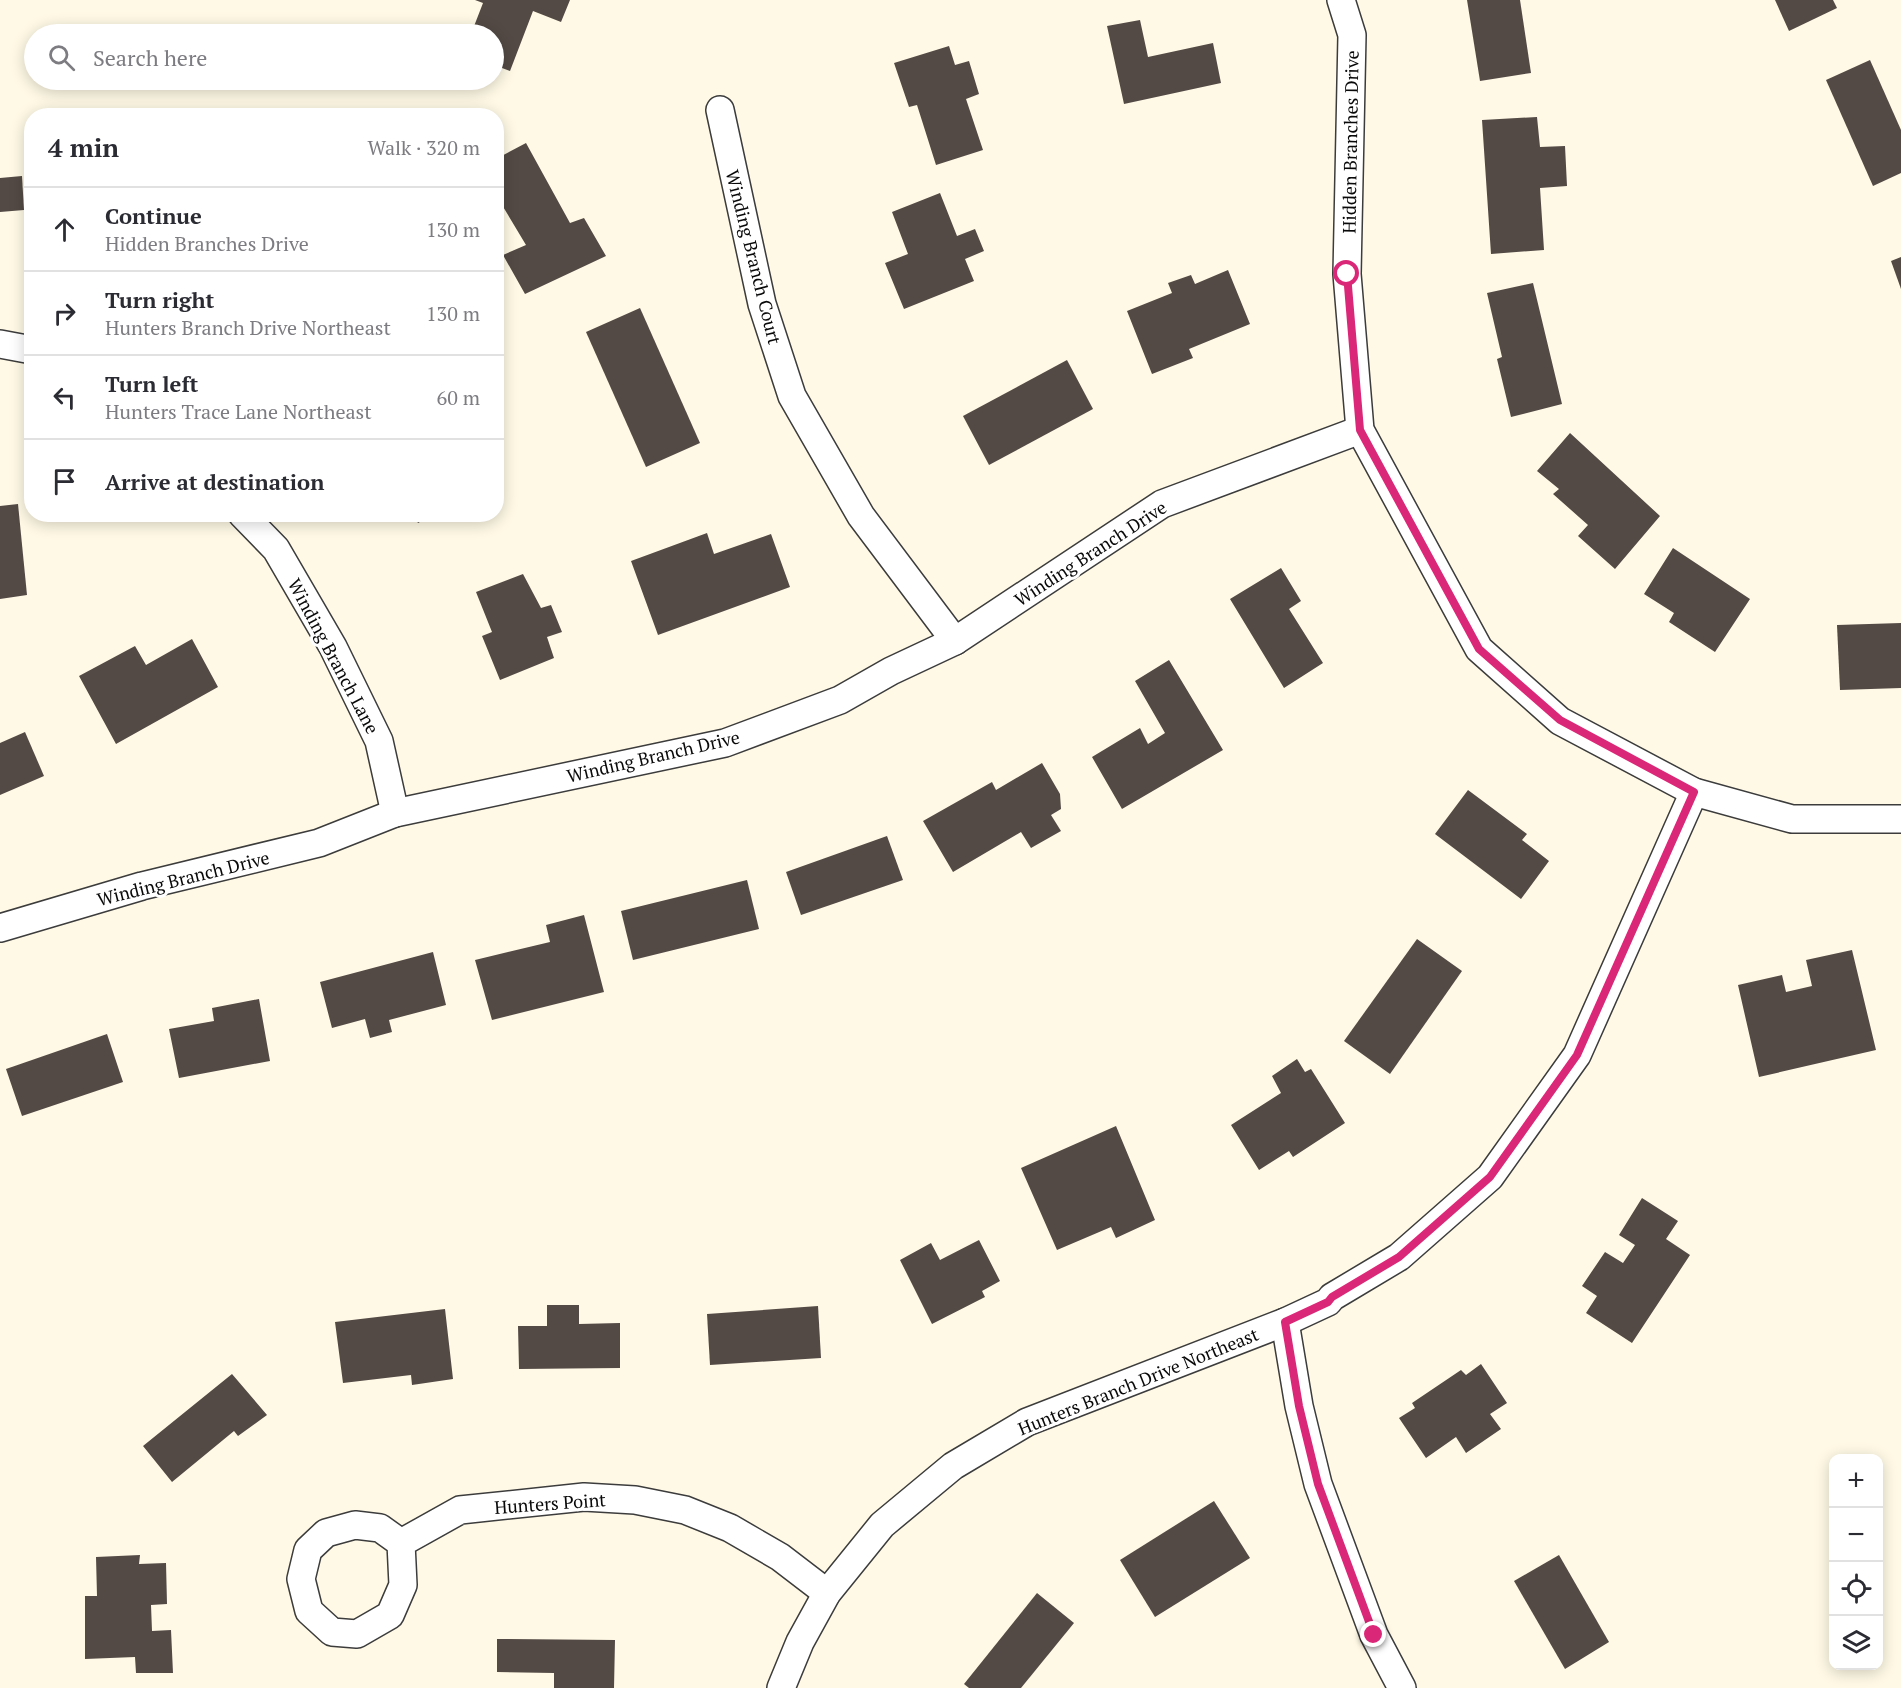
<!DOCTYPE html>
<html lang="en">
<head>
<meta charset="utf-8">
<style>
  body { margin:0; font-family:"PT Serif",serif; background:#f2f2f3; color:#2b2b33 }
  .controls { position:absolute; right:18px; bottom:18px; display:grid; overflow:hidden; border-radius:12px; box-shadow:0 3px 15px #0003 }
  .controls button { width:54px; height:54px; display:grid; place-items:center; padding:0; border:0; border-bottom:2px solid #e1e1e2; background:#fff; color:#2b2b33; font:30px sans-serif }
  .stop { position:absolute; width:18px; height:18px; margin:-14px; border:4px solid #db2777; border-radius:50%; background:#fff }
  .stop.end { background:#db2777; border-color:#fff; box-shadow:0 2px 6px #0008 }
  .list { margin:0; padding:0; list-style:none }
  h2 { display:flex; justify-content:space-between; align-items:center; height:78px; margin:0; padding:0 24px; font-size:26px }
  h2 small { font-size:20px; font-weight:400; color:#7c7c81 }
  .list li { display:grid; grid-template-columns:39px 1fr auto; gap:18px; align-items:center; box-sizing:border-box; height:84px; padding:0 24px; border-top:2px solid #e1e1e2 }
  .list b { display:block; font-size:22px; white-space:nowrap }
  .list p { margin:0; font-size:20px; white-space:nowrap; color:#7c7c81 }
  .list em { font-size:20px; font-style:normal; color:#7c7c81 }
  .icon { flex:none; width:33px; height:33px; fill:none; stroke:currentColor; stroke-width:2; stroke-linecap:round; stroke-linejoin:round }
  .map { position:relative; flex:none; width:1901px; height:1688px; overflow:hidden }
  .search { position:absolute; background:#fff; box-shadow:0 3px 15px #0003; left:24px; top:24px; width:480px; height:66px; display:flex; align-items:center; gap:15px; box-sizing:border-box; padding:0 21px; border-radius:33px; color:#7c7c81; font-size:22px }
  .panel { position:absolute; background:#fff; box-shadow:0 3px 15px #0003; left:24px; top:108px; width:480px; height:414px; border-radius:24px }
  .map>svg:first-child { display:block }
</style>
</head>
<body>
<div class="map">
<svg width="1901" height="1688" viewBox="0 0 1901 1688">
  <rect width="100%" height="100%" fill="#fff9e6"/>
  <!-- building -->
  <g fill="#534a45">
    <polygon points="475,0 570,0 561,22 533,11 510,71 494,65 494,34 471,34 483,3"/>
    <polygon points="1467,0 1520,0 1531,73 1480,81"/>
    <polygon points="1775,0 1833,0 1837,8 1789,31"/>
    <polygon points="1140,20 1148,57 1213,43 1221,83 1124,104 1107,26"/>
    <polygon points="949,46 955,65 969,61 979,94 966,99 983,150 936,165 917,105 909,107 894,63"/>
    <polygon points="1870,60 1901,130 1901,173 1873,186 1826,80"/>
    <polygon points="1537,117 1540,147 1565,146 1567,186 1540,188 1544,250 1491,254 1482,120"/>
    <polygon points="526,143 570,223 584,218 606,256 525,294 503,255 526,245 496,195 496,159"/>
    <polygon points="22,176 24,210 0,212 0,178"/>
    <polygon points="940,193 957,236 975,229 984,251 965,259 974,281 904,309 885,263 908,254 892,212"/>
    <polygon points="1901,257 1901,289 1891,261"/>
    <polygon points="1228,270 1250,324 1189,349 1193,358 1152,374 1127,311 1172,293 1168,283 1191,275 1195,284"/>
    <polygon points="1533,283 1562,404 1511,417 1497,359 1502,357 1487,293"/>
    <polygon points="640,308 700,443 646,467 586,332"/>
    <polygon points="1067,360 1093,409 989,465 963,416"/>
    <polygon points="1570,433 1660,516 1615,569 1578,536 1588,525 1553,494 1559,489 1537,471"/>
    <polygon points="18,504 27,595 0,599 0,506"/>
    <polygon points="413,514 435,514 418,523"/>
    <polygon points="707,533 714,554 771,534 790,587 658,635 631,561"/>
    <polygon points="1673,548 1750,599 1715,652 1669,622 1674,613 1644,594"/>
    <polygon points="1281,568 1301,601 1289,609 1323,663 1284,688 1230,599"/>
    <polygon points="523,574 541,608 551,605 562,632 547,637 554,658 500,680 482,636 492,632 476,592"/>
    <polygon points="1901,623 1901,688 1840,690 1837,625"/>
    <polygon points="192,639 218,687 116,744 79,676 135,646 146,665"/>
    <polygon points="1169,660 1223,750 1122,809 1092,757 1140,728 1148,744 1165,733 1135,681"/>
    <polygon points="25,732 44,776 0,795 0,743"/>
    <polygon points="1042,763 1060,794 1061,809 1051,815 1061,831 1031,848 1021,832 953,872 923,821 992,782 996,790"/>
    <polygon points="1468,790 1527,834 1522,840 1549,861 1521,899 1435,834"/>
    <polygon points="887,836 903,880 801,915 786,872"/>
    <polygon points="747,880 759,929 633,960 621,911"/>
    <polygon points="584,915 604,992 492,1020 475,960 550,942 546,925"/>
    <polygon points="1417,939 1462,971 1390,1074 1344,1041"/>
    <polygon points="1852,950 1876,1050 1759,1077 1738,985 1782,975 1786,992 1812,986 1806,960"/>
    <polygon points="433,952 446,1005 389,1020 392,1032 370,1038 365,1019 332,1028 320,982"/>
    <polygon points="259,999 270,1061 179,1078 169,1029 214,1021 212,1008"/>
    <polygon points="107,1034 123,1082 22,1116 6,1069"/>
    <polygon points="1297,1059 1305,1072 1311,1069 1345,1123 1293,1157 1289,1151 1259,1170 1231,1125 1281,1093 1272,1076"/>
    <polygon points="1116,1126 1155,1220 1116,1238 1111,1227 1057,1250 1021,1168"/>
    <polygon points="1642,1198 1678,1221 1666,1239 1690,1255 1632,1343 1586,1313 1597,1296 1582,1286 1605,1252 1623,1263 1635,1245 1619,1235"/>
    <polygon points="979,1240 1000,1281 982,1291 985,1297 932,1324 900,1260 931,1243 940,1260"/>
    <polygon points="547,1305 579,1305 579,1324 620,1323 620,1368 519,1369 518,1326 547,1326"/>
    <polygon points="818,1306 821,1358 710,1365 707,1314"/>
    <polygon points="445,1309 453,1379 412,1385 411,1375 343,1383 335,1322"/>
    <polygon points="1481,1364 1507,1403 1490,1414 1501,1429 1466,1453 1456,1437 1426,1458 1399,1418 1415,1408 1412,1403 1461,1370 1466,1375"/>
    <polygon points="232,1374 267,1415 238,1436 234,1431 172,1482 143,1446"/>
    <polygon points="1214,1501 1250,1558 1155,1617 1120,1560"/>
    <polygon points="140,1555 139,1564 166,1563 167,1604 151,1605 152,1631 171,1630 173,1673 136,1673 135,1657 85,1659 85,1596 97,1596 96,1557"/>
    <polygon points="1559,1555 1609,1642 1565,1669 1514,1581"/>
    <polygon points="1037,1593 1074,1623 1021,1688 969,1688 964,1684"/>
    <polygon points="497,1639 615,1640 614,1688 554,1688 554,1673 497,1672"/>
  </g>
  <g fill="none" stroke-linecap="round" stroke-linejoin="round">
    <!-- street casing -->
    <g stroke="#3c3c3c" stroke-width="30">
      <g id="street">
        <polyline points="1341,0 1352,35 1347,274 1360,430 1479,649 1560,721 1694,792 1792,819 1901,819"/>
        <polyline points="720,110 762,304 792,396 861,516 955,641"/>
        <polyline points="0,344 32,350"/>
        <polyline points="242,514 276,549 333,647 379,741 395,813"/>
        <polyline points="0,928 142,886 319,843 395,813 725,743 840,700 891,671 955,641 1162,504 1360,430"/>
        <polyline points="1285,1322 1299,1406 1318,1484 1374,1635 1402,1688"/>
        <polyline points="401,1543 380,1528 355,1525 326,1533 308,1550 301,1579 309,1611 332,1632 357,1634 390,1615 403,1585 401,1543 460,1510 584,1497 635,1500 685,1510 730,1528 780,1557 827,1593"/>
        <polyline points="781,1688 800,1642 827,1593 882,1525 953,1466 1027,1422 1285,1322 1328,1302 1332,1297 1399,1257 1490,1177 1577,1055 1694,792"/>
      </g>
    </g>
    <!-- street -->
    <use href="#street" stroke="#fff" stroke-width="27"/>
  </g>
  <g fill="none" stroke-linecap="round" stroke-linejoin="round">
    <!-- route -->
    <polyline stroke="#db2777" stroke-width="8" points="1347,274 1360,430 1479,649 1560,720 1694,792 1577,1055 1490,1177 1399,1257 1332,1297 1328,1302 1285,1322 1299,1406 1318,1484 1374,1635"/>
  </g>
  <g text-anchor="middle" dominant-baseline="central" stroke-width="6" stroke-linejoin="round" paint-order="stroke">
    <!-- street labels -->
    <g font-size="18" fill="#090909" stroke="#fff">
      <text transform="translate(1350 142) rotate(-89)">Hidden Branches Drive</text>
      <text transform="translate(754 257) rotate(76)">Winding Branch Court</text>
      <text transform="translate(1090 553) rotate(-33)">Winding Branch Drive</text>
      <text transform="translate(334 656) rotate(62)">Winding Branch Lane</text>
      <text transform="translate(653 756) rotate(-13)">Winding Branch Drive</text>
      <text transform="translate(183 878) rotate(-14)">Winding Branch Drive</text>
      <text transform="translate(1138 1381) rotate(-22)">Hunters Branch Drive Northeast</text>
      <text transform="translate(550 1503) rotate(-4)">Hunters Point</text>
    </g>
  </g>
</svg>
<div class="controls">
<button>+</button>
<button>−</button>
<button><svg class="icon" aria-label="locate" viewBox="0 0 24 24"><circle cx="12" cy="12" r="6"/><path d="M12 2v4M12 18v4M2 12h4M18 12h4"/></svg></button>
<button><svg class="icon" aria-label="layers" viewBox="0 0 24 24"><path d="M12 4l9 5-9 5-9-5zM3 14l9 5 9-5"/></svg></button>
</div>
<div class="stop" style="left:1347px;top:274px"></div>
<div class="stop end" style="left:1374px;top:1635px"></div>
<div class="search"><svg class="icon" aria-label="search" viewBox="0 0 24 24"><circle cx="10" cy="10" r="6"/><path d="M15 15l6 6"/></svg>Search here</div>
<section class="panel">
<h2>4 min<small>Walk · 320 m</small></h2>
<ul class="list">
<li><svg class="icon" aria-label="ahead" viewBox="0 0 24 24"><path d="M12 20V5M6 11l6-6 6 6"/></svg><div><b>Continue</b><p>Hidden Branches Drive</p></div><em>130 m</em></li>
<li><svg class="icon" aria-label="right" viewBox="0 0 24 24"><path d="M7 20v-9h11M14 6l5 5-5 5"/></svg><div><b>Turn right</b><p>Hunters Branch Drive Northeast</p></div><em>130 m</em></li>
<li><svg class="icon" aria-label="left" viewBox="0 0 24 24"><path d="M17 20v-9H6M10 6l-5 5 5 5"/></svg><div><b>Turn left</b><p>Hunters Trace Lane Northeast</p></div><em>60 m</em></li>
<li><svg class="icon" aria-label="arrive" viewBox="0 0 24 24"><path d="M6 21V4h12l-3 4 3 4H6"/></svg><div><b>Arrive at destination</b></div></li>
</ul>
</section>
</div>
</body>
</html>
